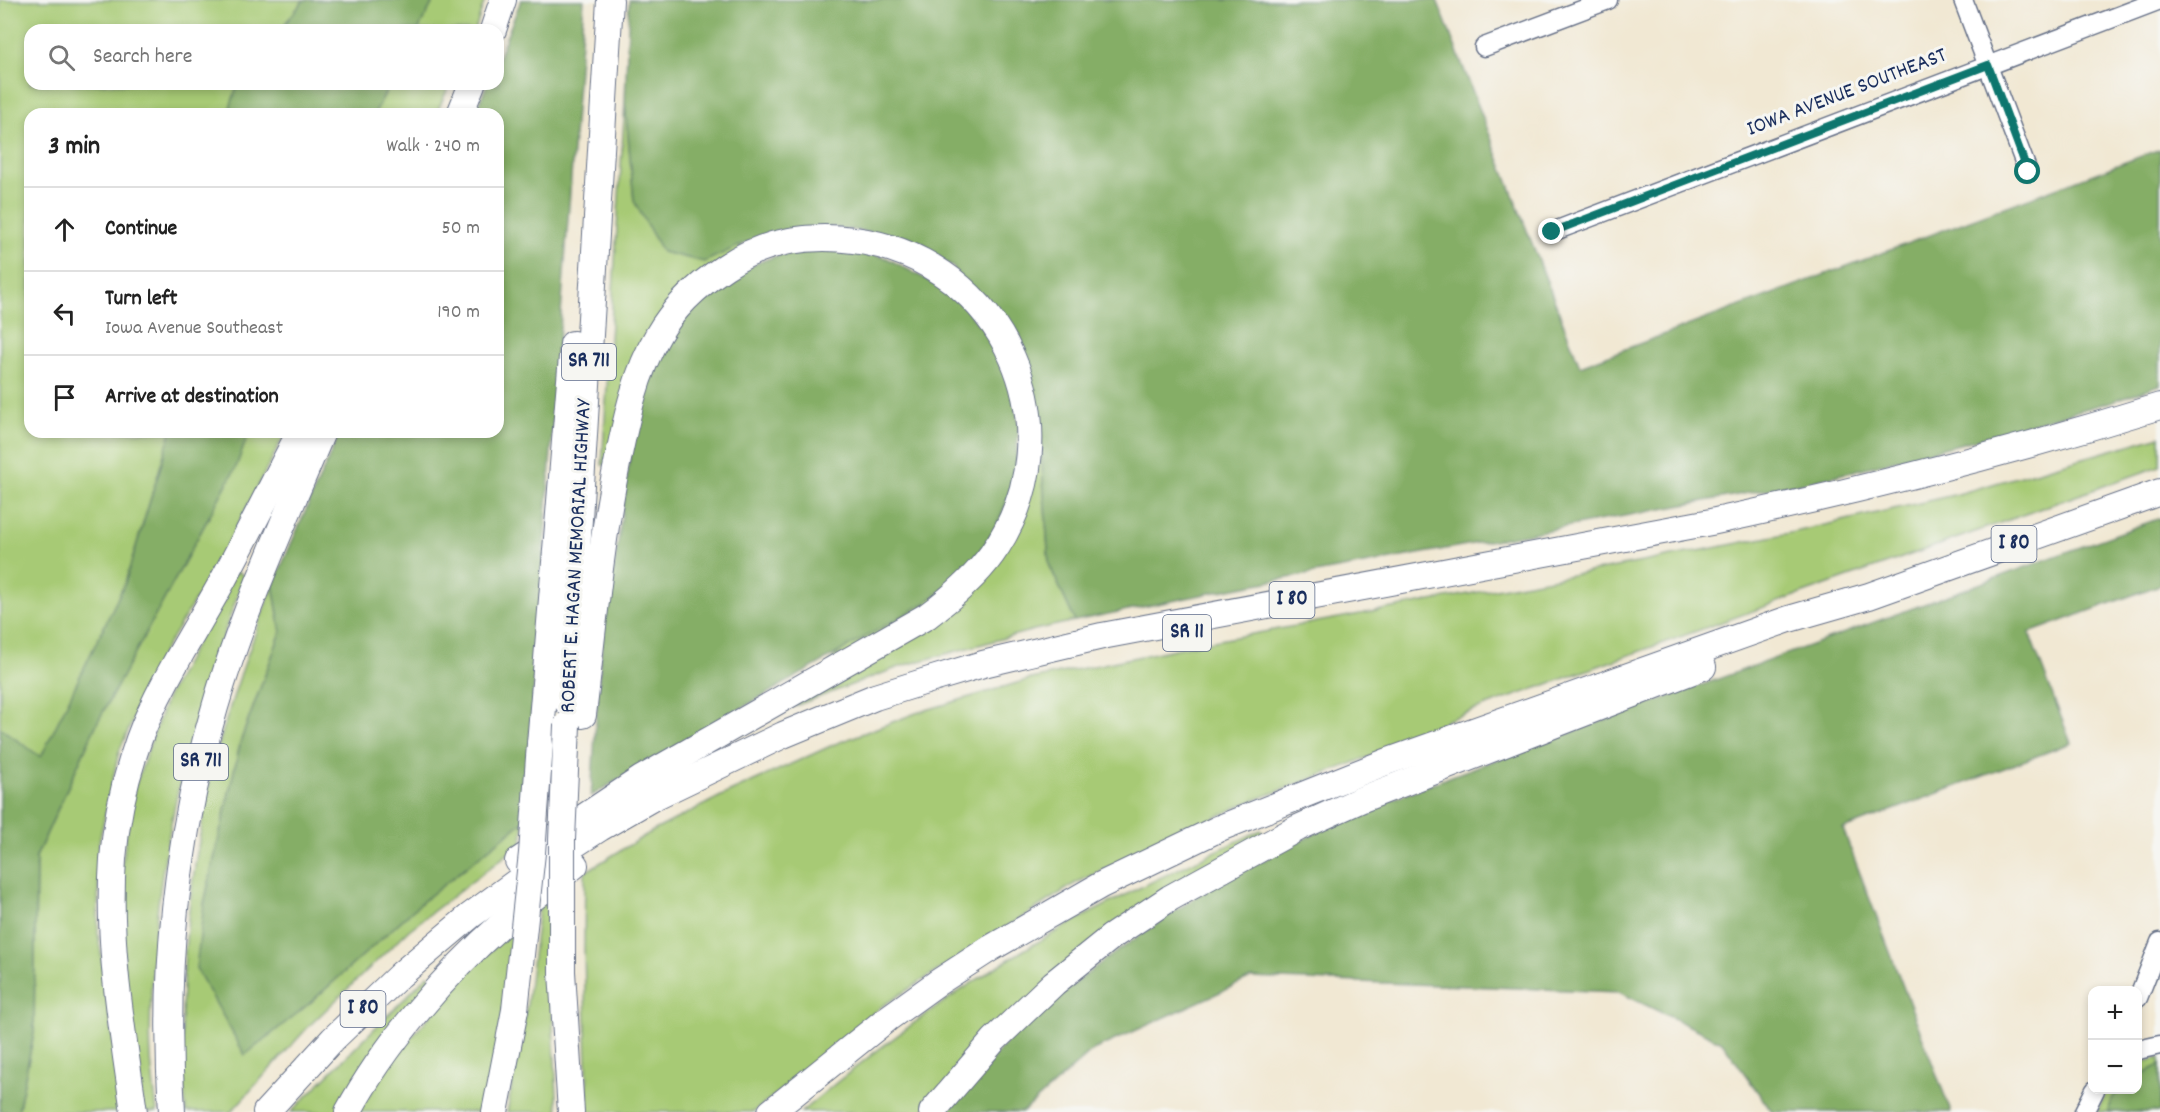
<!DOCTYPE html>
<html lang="en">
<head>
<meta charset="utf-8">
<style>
  body { margin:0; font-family:Dekko,sans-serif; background:#f6f6f6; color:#222 }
  .controls { position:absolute; right:18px; bottom:18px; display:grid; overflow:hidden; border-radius:12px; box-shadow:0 3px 9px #0003 }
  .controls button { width:54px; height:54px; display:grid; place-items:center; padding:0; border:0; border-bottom:2px solid #e0e0e0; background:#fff; color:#222; font:30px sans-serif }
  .stop { position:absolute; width:18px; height:18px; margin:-14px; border:4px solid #0f766e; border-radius:50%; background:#fff }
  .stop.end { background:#0f766e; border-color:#fff; box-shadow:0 2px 6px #0008 }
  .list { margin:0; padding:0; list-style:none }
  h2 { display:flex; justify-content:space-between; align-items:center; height:78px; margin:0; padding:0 24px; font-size:26px }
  h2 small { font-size:20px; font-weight:400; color:#767676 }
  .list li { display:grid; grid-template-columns:39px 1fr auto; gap:18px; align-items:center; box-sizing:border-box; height:84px; padding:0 24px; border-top:2px solid #e0e0e0 }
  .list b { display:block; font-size:22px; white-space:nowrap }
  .list p { margin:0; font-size:20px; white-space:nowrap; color:#767676 }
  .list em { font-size:20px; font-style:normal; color:#767676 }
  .icon { flex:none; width:33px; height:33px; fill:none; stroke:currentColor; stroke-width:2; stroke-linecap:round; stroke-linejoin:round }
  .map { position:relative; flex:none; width:2160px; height:1112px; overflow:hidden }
  .search { position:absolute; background:#fff; box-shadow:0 3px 9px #0003; left:24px; top:24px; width:480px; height:66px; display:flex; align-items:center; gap:15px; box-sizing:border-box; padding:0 21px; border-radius:18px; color:#767676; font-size:22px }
  .panel { position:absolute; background:#fff; box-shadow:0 3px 9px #0003; left:24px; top:108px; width:480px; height:330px; border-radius:18px }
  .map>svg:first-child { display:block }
</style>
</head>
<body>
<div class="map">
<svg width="2160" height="1112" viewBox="0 0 2160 1112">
  <rect width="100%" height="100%" fill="#f6f6f2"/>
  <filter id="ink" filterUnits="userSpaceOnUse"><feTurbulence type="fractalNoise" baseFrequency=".0167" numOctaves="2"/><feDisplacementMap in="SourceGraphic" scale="12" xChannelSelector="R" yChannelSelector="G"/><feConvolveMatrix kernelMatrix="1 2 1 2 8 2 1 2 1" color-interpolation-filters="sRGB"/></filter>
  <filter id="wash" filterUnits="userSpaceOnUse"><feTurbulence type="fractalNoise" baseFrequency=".008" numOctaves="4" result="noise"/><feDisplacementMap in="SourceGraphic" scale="24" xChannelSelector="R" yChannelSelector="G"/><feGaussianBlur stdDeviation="1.35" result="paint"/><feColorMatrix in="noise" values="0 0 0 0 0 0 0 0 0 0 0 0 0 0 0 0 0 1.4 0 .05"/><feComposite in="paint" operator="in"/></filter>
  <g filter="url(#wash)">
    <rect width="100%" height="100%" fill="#f1e8d3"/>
    <!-- green -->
    <g fill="#a7ca74" stroke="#617c69" stroke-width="1.5">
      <polygon points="0,0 304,0 280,30 30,30 30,84 238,84 228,114 30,114 30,432 171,432 125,583 41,758 0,728"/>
      <polygon points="434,0 485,0 475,30 418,30"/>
      <polygon points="390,84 450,84 436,114 374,114"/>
      <polygon points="625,102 634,201 743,244 607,465 602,465"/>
      <polygon points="249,432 286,432 215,568 160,657 119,752 99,842 98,932 123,1112 18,1112 34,1033 36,857 97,723 236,467"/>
      <polygon points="1040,435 1049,564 1075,621 1034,630 902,666 787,709"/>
      <polygon points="2160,436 2160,466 1447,720 1433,733 1244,804 1076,883 882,1006 754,1112 588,1112 584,949 585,872 651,832 723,795 835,744 916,713 1027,680 1203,643 1637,563 1799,531 1958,494"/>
      <path d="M235 571 245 576C196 704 160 833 152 971 151 999 149 1029 151 1057 152 1076 155 1094 157 1112H144L124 981 120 877 133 792 167 697Z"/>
      <path d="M273 585 281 632 241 740 204 904 310 1003 422 902 524 821 522 843 409 930 310 1025 231 1112H186C177 1019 184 922 201 830 204 811 207 791 212 772 227 708 250 647 273 585Z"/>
      <path d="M1261 830 1264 837 1213 863 921 1112H801C873 1051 948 995 1029 947 1104 903 1182 867 1261 830Z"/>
      <polygon points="549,901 548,940 558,1112 507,1112 527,1004 539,908"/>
      <polygon points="514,929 497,1054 485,1112 358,1112 394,1057 468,972"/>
      <polygon points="428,975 432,979 337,1112 291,1112"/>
      <polygon points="2160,1058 2160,1112 2097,1112 2107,1090 2138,1090 2138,1063"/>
    </g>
    <!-- forest -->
    <g fill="#85ae66" stroke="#506e62" stroke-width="1.5">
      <polygon points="304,0 434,0 418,30 280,30"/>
      <polygon points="521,0 584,0 524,821 422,902 310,1003 245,1055 196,968 204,904 241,740 281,632 273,585 340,432 498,432 498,114 475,114 487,84 498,84 498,58"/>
      <polygon points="629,0 1437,0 1580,366 2160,149 2160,385 2110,402 1967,442 1819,480 1240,587 1075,621 1049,564 1040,435 953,267 914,245 876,233 830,227 743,244 704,262 662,252 634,201 625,102"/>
      <polygon points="238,84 390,84 374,114 228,114"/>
      <path d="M850 249 887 258 953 294 992 340 1010 385 1019 423 1015 480 995 530 963 573 925 603 672 748 591 796C595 741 597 684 604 629 608 602 613 575 617 549 630 460 635 362 704 298 726 278 754 262 783 254 805 249 828 250 850 249Z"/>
      <polygon points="171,432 249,432 236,467 97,723 36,857 34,1033 18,1112 0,1112 0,728 41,757 125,583"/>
      <polygon points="2160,518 2160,585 2029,633 2071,743 1843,829 1951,1112 1772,1112 1722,1042 1619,992 1251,978 1093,1050 1023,1112 947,1112 1012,1036 1103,961 1209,888 1347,817 1457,774"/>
      <polygon points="2160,1065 2160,1112 2108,1112 2113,1097 2121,1090 2138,1090 2138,1076"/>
    </g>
  </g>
  <g filter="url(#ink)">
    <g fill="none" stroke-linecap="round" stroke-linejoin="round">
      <!-- minor casing -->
      <g stroke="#667087" stroke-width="21">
        <g id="minor">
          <polyline points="1963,0 2028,172"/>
          <polyline points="1484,47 1608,0"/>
          <polyline points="1552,232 2160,0"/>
          <polyline points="2138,998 2160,942"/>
          <polyline points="2138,1050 2160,1045"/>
          <polyline points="2084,1112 2095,1090"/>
        </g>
      </g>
      <!-- highway casing -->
      <g stroke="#667087" stroke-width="28">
        <g id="highway">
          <polyline points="493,30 503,0"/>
          <polyline points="460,114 472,84"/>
          <polyline points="568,703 610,0"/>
          <polyline points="540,744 573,344"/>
          <path d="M518 861 641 779 927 616C951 598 975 578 992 554 1080 429 1004 260 854 240 808 234 764 241 725 267 698 285 674 307 658 335 635 374 626 420 617 464 600 547 593 631 583 715"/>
          <polyline points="562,972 571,1112"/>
          <path d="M134 1112C122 1028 107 944 113 859 116 819 126 776 139 739 158 687 195 631 222 582 249 532 274 482 300 432"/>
          <path d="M172 1112C163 972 175 842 215 707 242 613 284 522 322 432"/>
          <path d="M266 1112 333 1039 400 975 470 916 515 883 600 828 652 798 783 735 824 718 875 697 923 682 983 664 1102 636 1711 522C1862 490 2012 452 2160 406"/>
          <path d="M348 1112C384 1045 447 972 504 922 527 902 552 884 575 865"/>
          <polyline points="495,1112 515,1010"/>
          <polyline points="771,1112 887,1019 937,983 991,948 1101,885 1220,828 1386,762 1789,619 1869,596 2160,492"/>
          <polyline points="932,1112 994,1040 1054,983 1111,937 1170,898 1298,828 1360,800 1703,667"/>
        </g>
      </g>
      <!-- minor -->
      <use href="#minor" stroke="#fff" stroke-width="18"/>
      <!-- highway -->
      <use href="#highway" stroke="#fff" stroke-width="26"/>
      <!-- highway-bridge casing -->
      <g stroke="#667087" stroke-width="28" stroke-linecap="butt">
        <g id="highway-bridge">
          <polyline points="562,972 562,840 567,725"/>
          <polyline points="515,1010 532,853 540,744"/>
        </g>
      </g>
      <!-- highway-bridge -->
      <use href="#highway-bridge" stroke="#fff" stroke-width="26"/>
    </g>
  </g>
  <g fill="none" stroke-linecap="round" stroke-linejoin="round" filter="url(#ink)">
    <!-- route -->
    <polyline stroke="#0f766e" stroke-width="8" points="1552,232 1988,65 2028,172"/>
  </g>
  <g text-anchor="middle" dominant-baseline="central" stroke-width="6" stroke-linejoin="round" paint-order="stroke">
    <!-- shield labels -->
    <g fill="#f6f6f2" stroke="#5d6b8a" stroke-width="1.5">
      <rect x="562" y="344" width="54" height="36" rx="4.5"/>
      <rect x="1991.5" y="526" width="45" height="36" rx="4.5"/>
      <rect x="1269.5" y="582" width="45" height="36" rx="4.5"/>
      <rect x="1163" y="615" width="48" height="36" rx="4.5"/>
      <rect x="174" y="744" width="54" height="36" rx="4.5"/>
      <rect x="340.5" y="991" width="45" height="36" rx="4.5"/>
    </g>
    <g font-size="21" font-weight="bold" fill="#1b2f5e">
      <text x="589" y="362">SR 711</text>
      <text x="2014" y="544">I 80</text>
      <text x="1292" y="600">I 80</text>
      <text x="1187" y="633">SR 11</text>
      <text x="201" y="762">SR 711</text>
      <text x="363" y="1009">I 80</text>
    </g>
    <!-- street labels -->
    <g font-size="22" fill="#1b2f5e" stroke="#f6f6f2">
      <text transform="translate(1847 93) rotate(-21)">IOWA AVENUE SOUTHEAST</text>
      <text transform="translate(577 556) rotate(-87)">ROBERT E. HAGAN MEMORIAL HIGHWAY</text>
    </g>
  </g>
</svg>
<div class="controls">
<button>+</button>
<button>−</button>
</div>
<div class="stop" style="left:2028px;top:172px"></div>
<div class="stop end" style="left:1552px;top:232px"></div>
<div class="search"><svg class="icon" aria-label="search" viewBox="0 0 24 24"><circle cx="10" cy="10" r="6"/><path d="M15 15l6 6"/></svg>Search here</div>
<section class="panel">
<h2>3 min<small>Walk · 240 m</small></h2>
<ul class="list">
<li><svg class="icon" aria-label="ahead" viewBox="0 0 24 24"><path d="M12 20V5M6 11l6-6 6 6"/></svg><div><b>Continue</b></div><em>50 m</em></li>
<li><svg class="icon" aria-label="left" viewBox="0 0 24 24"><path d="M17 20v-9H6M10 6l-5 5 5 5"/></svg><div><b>Turn left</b><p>Iowa Avenue Southeast</p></div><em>190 m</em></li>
<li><svg class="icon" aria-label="arrive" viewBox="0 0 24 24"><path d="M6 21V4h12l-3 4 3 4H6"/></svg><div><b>Arrive at destination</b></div></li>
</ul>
</section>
</div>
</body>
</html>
